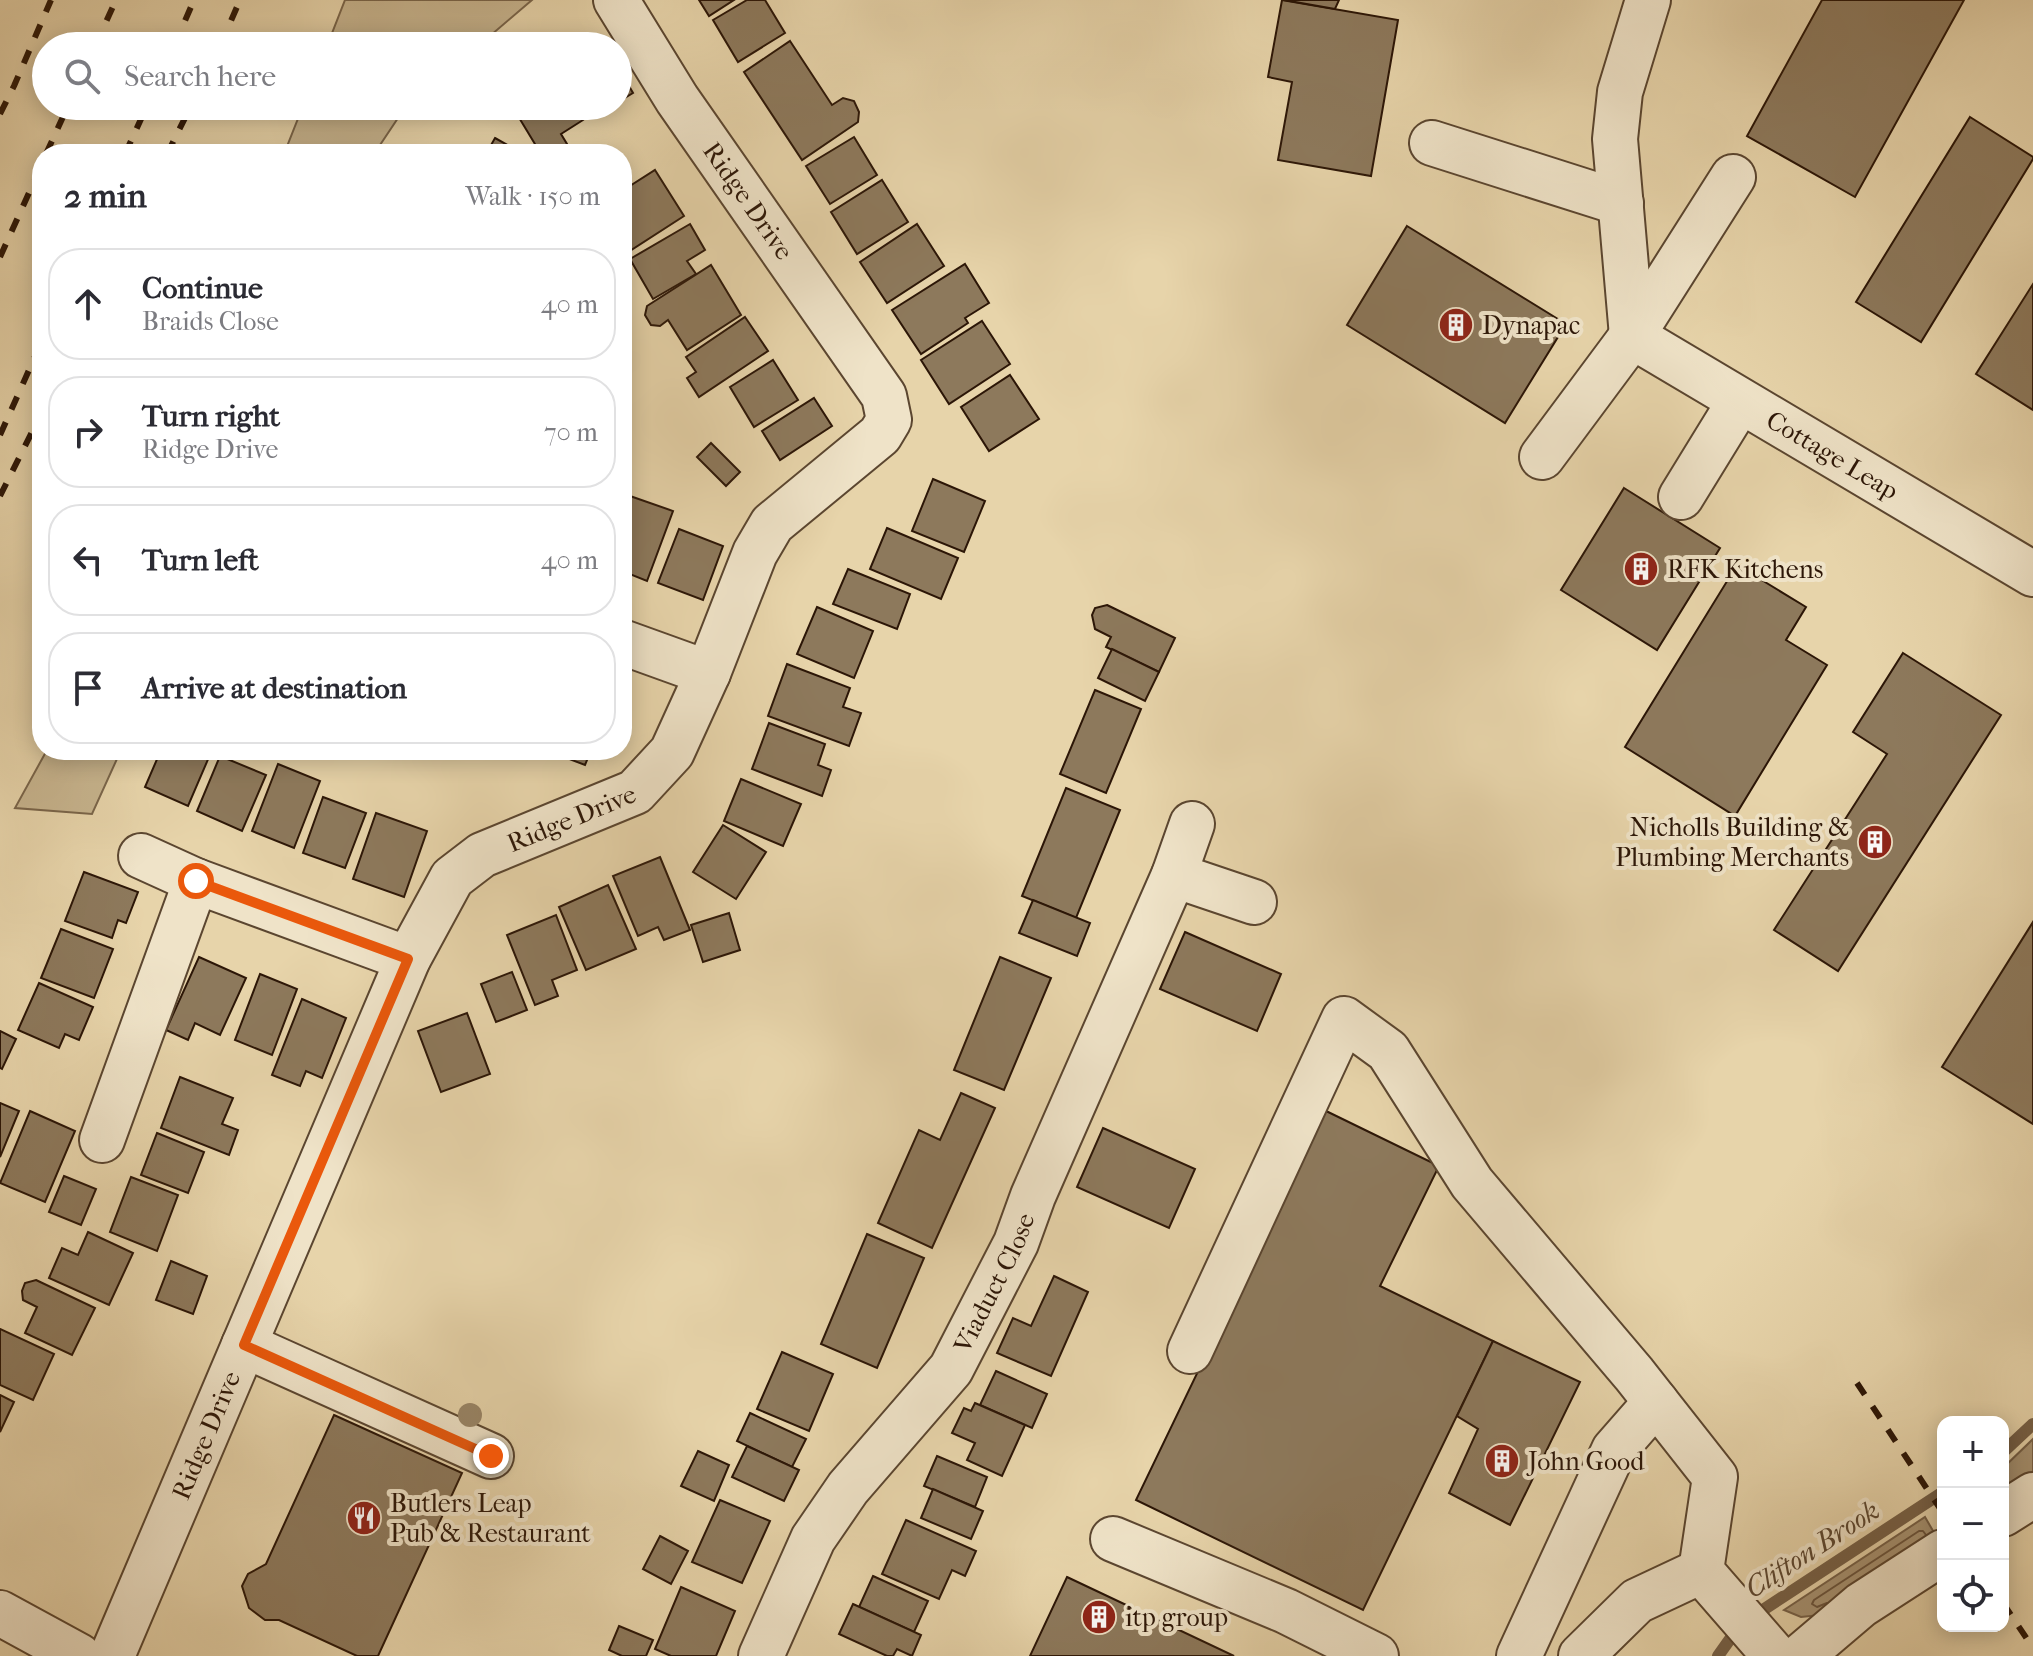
<!DOCTYPE html>
<html lang="en">
<head>
<meta charset="utf-8">
<style>
  body { margin:0; font-family:"IM FELL French Canon",serif; background:#f7f7f7; color:#2b2b33 }
  .controls { position:absolute; right:24px; bottom:24px; display:grid; overflow:hidden; border-radius:16px; box-shadow:0 4px 20px #0003 }
  .controls button { width:72px; height:72px; display:grid; place-items:center; padding:0; border:0; border-bottom:2px solid #e1e1e2; background:#fff; color:#2b2b33; font:40px sans-serif }
  .stop { position:absolute; width:24px; height:24px; margin:-18px; border:6px solid #ea580c; border-radius:50%; background:#fff }
  .stop.end { background:#ea580c; border-color:#fff; box-shadow:0 2px 8px #0008 }
  .list { margin:0; padding:0; list-style:none }
  h2 { display:flex; justify-content:space-between; align-items:center; height:104px; margin:0; padding:0 32px; font-size:34px }
  h2 small { font-size:26px; font-weight:400; color:#7c7c81 }
  .list li { display:grid; grid-template-columns:52px 1fr auto; gap:24px; align-items:center; box-sizing:border-box; height:112px; margin:0 16px 16px; padding:0 16px; border:2px solid #e1e1e2; border-radius:32px }
  .list b { display:block; font-size:30px; white-space:nowrap }
  .list p { margin:0; font-size:26px; white-space:nowrap; color:#7c7c81 }
  .list em { font-size:26px; font-style:normal; color:#7c7c81 }
  .icon { flex:none; width:44px; height:44px; fill:none; stroke:currentColor; stroke-width:2; stroke-linecap:round; stroke-linejoin:round }
  .map { position:relative; flex:none; width:2033px; height:1656px; overflow:hidden }
  .search { position:absolute; background:#fff; box-shadow:0 4px 20px #0003; left:32px; top:32px; width:600px; height:88px; display:flex; align-items:center; gap:20px; box-sizing:border-box; padding:0 28px; border-radius:44px; color:#7c7c81; font-size:30px }
  .panel { position:absolute; background:#fff; box-shadow:0 4px 20px #0003; left:32px; top:144px; width:600px; height:616px; border-radius:32px }
  .map>svg:first-child { display:block }
</style>
</head>
<body>
<div class="map">
<svg width="2033" height="1656" viewBox="0 0 2033 1656">
  <rect width="100%" height="100%" fill="#e7d4aa"/>
  <filter id="stains"><feTurbulence type="fractalNoise" baseFrequency=".0025" numOctaves="4"/><feColorMatrix values="0 0 0 0 .2 0 0 0 0 .09 0 0 0 0 .02 0 0 0 .5 -.17"/></filter>
  <radialGradient id="worn" r=".72"><stop offset=".6" stop-color="#630" stop-opacity="0"/><stop offset="1" stop-color="#630" stop-opacity=".3"/></radialGradient>
  <!-- green -->
  <g fill="#c7b48e" stroke="#7a654a" stroke-width="2">
    <polygon points="345,0 532,0 491,35 494,46 327,46"/>
    <polygon points="303,106 406,106 374,154 284,154"/>
    <polygon points="47,750 121,750 92,814 15,808"/>
  </g>
  <!-- water -->
  <g fill="#a79373" stroke="#766148" stroke-width="2">
    <polygon points="2033,1439 2033,1475 2003,1502 2003,1468"/>
    <polygon points="1925,1517 1940,1543 1820,1615 1801,1617 1784,1610"/>
  </g>
  <g fill="none" stroke-linecap="round" stroke-linejoin="round">
    <!-- shore -->
    <polyline stroke="#6a543d" stroke-width="2" points="1827,1603 1817,1607 1812,1604 1814,1600 1919,1531 1923,1531 1926,1535"/>
    <!-- stream -->
    <g stroke="#766148" stroke-width="12">
      <polyline points="2003,1452 2033,1424"/>
      <polyline points="1718,1656 1740,1625 1943,1492"/>
    </g>
  </g>
  <!-- building -->
  <g fill="#8d795c" stroke="#2c1607" stroke-width="2">
    <polygon points="699,0 734,0 709,16"/>
    <polygon points="747,0 765,0 785,33 738,62 713,20"/>
    <polygon points="1282,0 1398,20 1371,176 1278,160 1292,82 1268,77"/>
    <polygon points="1284,0 1339,0 1335,9"/>
    <polygon points="1822,0 1964,0 1855,197 1747,136"/>
    <polygon points="600,36 606,46 583,46"/>
    <polygon points="790,41 832,105 843,98 854,101 859,112 858,122 802,160 744,72"/>
    <polygon points="618,67 633,93 618,102"/>
    <polygon points="512,106 575,106 583,120 561,134 567,144 564,154 541,154"/>
    <polygon points="587,106 611,106 593,117"/>
    <polygon points="1970,117 2033,157 2033,159 1921,342 1856,302"/>
    <polygon points="854,137 877,175 830,204 806,166"/>
    <polygon points="495,138 524,154 486,154"/>
    <polygon points="655,170 684,216 625,254 622,249 622,191"/>
    <polygon points="882,180 908,222 857,254 831,212"/>
    <polygon points="690,224 705,250 687,261 696,274 653,299 630,259"/>
    <polygon points="917,224 944,266 887,303 860,262"/>
    <polygon points="1407,226 1566,324 1505,423 1347,325"/>
    <polygon points="965,264 989,303 965,318 968,323 921,354 892,310"/>
    <polygon points="711,265 741,315 687,350 668,320 660,326 651,325 645,315 647,306"/>
    <polygon points="2033,284 2033,410 1976,374"/>
    <polygon points="745,317 768,351 699,397 687,378 696,372 686,357"/>
    <polygon points="982,321 1010,364 949,404 921,360"/>
    <polygon points="773,360 798,400 754,427 730,387"/>
    <polygon points="1010,375 1039,419 989,451 961,407"/>
    <polygon points="814,398 832,426 780,460 762,431"/>
    <polygon points="711,443 740,472 726,486 697,457"/>
    <polygon points="933,479 985,501 964,552 912,531"/>
    <polygon points="1624,488 1720,548 1657,650 1561,590"/>
    <polygon points="630,496 673,511 647,581 622,571 628,549 622,547 622,516"/>
    <polygon points="887,528 958,558 941,599 870,569"/>
    <polygon points="679,529 723,546 703,600 658,583"/>
    <polygon points="1737,565 1806,607 1786,640 1827,665 1735,816 1625,747"/>
    <polygon points="848,569 910,594 897,629 833,604"/>
    <polygon points="1107,605 1175,638 1159,672 1106,647 1111,637 1095,629 1092,615 1095,608"/>
    <polygon points="817,607 873,631 854,678 797,654"/>
    <polygon points="1112,649 1159,672 1145,701 1098,678"/>
    <polygon points="1903,653 2001,715 1838,971 1774,930 1887,754 1853,732"/>
    <polygon points="787,664 850,688 843,707 861,713 849,746 768,716"/>
    <polygon points="1095,690 1141,709 1106,793 1060,774"/>
    <polygon points="769,723 825,744 818,765 831,770 822,796 752,769"/>
    <polygon points="161,750 212,750 188,806 145,787"/>
    <polygon points="500,750 526,750 522,758"/>
    <polygon points="546,750 591,750 585,765"/>
    <polygon points="220,756 266,775 242,831 197,811"/>
    <polygon points="278,764 320,781 294,848 252,831"/>
    <polygon points="741,779 801,804 783,846 724,821"/>
    <polygon points="1066,788 1120,810 1076,918 1022,896"/>
    <polygon points="323,797 366,813 345,868 303,853"/>
    <polygon points="376,813 427,831 404,897 353,879"/>
    <polygon points="723,825 766,852 736,899 693,872"/>
    <polygon points="660,857 690,930 664,940 658,927 638,936 613,876"/>
    <polygon points="84,872 138,892 126,923 118,920 112,938 65,921"/>
    <polygon points="608,885 636,949 586,970 559,907"/>
    <polygon points="1033,900 1090,923 1077,956 1019,933"/>
    <polygon points="729,913 740,950 703,962 691,925"/>
    <polygon points="556,915 577,970 552,980 558,996 535,1005 507,935"/>
    <polygon points="2033,922 2033,1124 1942,1067"/>
    <polygon points="61,929 113,949 94,998 41,978"/>
    <polygon points="1185,932 1281,974 1257,1031 1160,989"/>
    <polygon points="199,957 246,978 220,1035 195,1023 188,1040 166,1030"/>
    <polygon points="1000,957 1051,978 1004,1090 954,1070"/>
    <polygon points="512,972 527,1010 496,1022 481,984"/>
    <polygon points="260,974 297,989 272,1055 235,1040"/>
    <polygon points="39,983 93,1007 79,1040 65,1034 59,1048 18,1030"/>
    <polygon points="302,999 346,1018 322,1078 306,1071 300,1086 272,1075"/>
    <polygon points="467,1013 490,1074 441,1092 418,1031"/>
    <polygon points="0,1031 16,1039 2,1069 0,1068"/>
    <polygon points="180,1077 233,1098 222,1124 238,1130 229,1155 161,1128"/>
    <polygon points="961,1093 995,1108 932,1248 878,1223 919,1130 940,1140"/>
    <polygon points="0,1103 19,1111 0,1157"/>
    <polygon points="1324,1110 1439,1166 1380,1286 1493,1341 1363,1610 1136,1500"/>
    <polygon points="30,1111 75,1131 45,1202 0,1183"/>
    <polygon points="1103,1128 1195,1169 1169,1228 1077,1187"/>
    <polygon points="157,1133 204,1152 188,1193 141,1175"/>
    <polygon points="64,1176 96,1189 81,1225 49,1212"/>
    <polygon points="131,1177 178,1195 157,1251 110,1232"/>
    <polygon points="88,1232 133,1253 109,1305 49,1278 62,1248 78,1255"/>
    <polygon points="867,1234 924,1258 877,1368 821,1344"/>
    <polygon points="171,1261 207,1276 193,1314 156,1300"/>
    <polygon points="1054,1276 1088,1292 1051,1376 997,1353 1013,1318 1031,1326"/>
    <polygon points="36,1280 95,1308 72,1355 25,1333 37,1307 23,1300 22,1291 25,1283"/>
    <polygon points="0,1329 54,1354 33,1400 0,1385"/>
    <polygon points="1493,1341 1580,1382 1510,1525 1449,1493 1478,1429 1457,1416"/>
    <polygon points="782,1352 833,1374 809,1431 757,1409"/>
    <polygon points="996,1371 1047,1394 1032,1428 980,1405"/>
    <polygon points="0,1395 14,1402 0,1432"/>
    <polygon points="975,1403 1025,1425 1002,1476 967,1460 975,1443 952,1433 964,1408 971,1411"/>
    <polygon points="750,1413 806,1439 792,1467 737,1441"/>
    <polygon points="334,1415 462,1473 378,1656 357,1656 279,1620 265,1620 249,1608 242,1586 248,1574 266,1564"/>
    <polygon points="747,1446 799,1470 784,1501 732,1477"/>
    <polygon points="698,1451 729,1465 714,1501 681,1486"/>
    <polygon points="937,1456 987,1477 975,1507 924,1486"/>
    <polygon points="933,1489 983,1511 971,1539 921,1518"/>
    <polygon points="720,1500 770,1521 742,1583 692,1562"/>
    <polygon points="906,1520 976,1551 965,1576 952,1570 939,1599 882,1574"/>
    <polygon points="660,1536 688,1551 671,1584 643,1569"/>
    <polygon points="873,1576 928,1601 914,1632 859,1607"/>
    <polygon points="1067,1577 1234,1656 1030,1656"/>
    <polygon points="681,1587 735,1611 716,1656 671,1656 655,1649"/>
    <polygon points="853,1604 921,1635 912,1656 897,1649 893,1656 887,1656 839,1634"/>
    <polygon points="619,1626 653,1640 646,1656 622,1656 609,1650"/>
  </g>
  <g fill="none" stroke-linecap="round" stroke-linejoin="round">
    <!-- minor casing -->
    <g stroke="#5b4630" stroke-width="48">
      <g id="minor">
        <polyline points="1432,143 1621,203"/>
        <polyline points="1632,336 1615,139 1620,92 1648,0"/>
        <polyline points="1632,336 1733,177"/>
        <path id="s1" d="M1542 457 1632 336 2033 574"/>
        <polyline points="1681,497 1740,401"/>
        <polyline points="622,642 708,673"/>
        <polyline points="141,856 196,881"/>
        <polyline points="1174,875 1254,902"/>
        <polyline points="102,1140 196,881 408,959"/>
        <polyline points="244,1345 491,1456"/>
        <polyline points="1190,1351 1344,1019 1388,1051 1472,1183 1634,1374 1715,1477 1701,1571 1775,1656"/>
        <polyline points="2003,1514 2033,1495"/>
        <polyline points="1113,1539 1286,1611 1376,1656"/>
        <polyline points="0,1613 79,1656"/>
        <path id="s2" d="M112 1656 408 959 452 878 482 855 635 792 672 752 708 673 755 553 772 524 880 435 889 420 884 396 677 99 616 0"/>
        <path id="s3" d="M761 1656 813 1539 848 1488 951 1369 1016 1243 1033 1196 1174 875 1192 824"/>
        <polyline points="1519,1656 1614,1450 1656,1402"/>
        <polyline points="1581,1656 1637,1601 1701,1571"/>
        <polyline points="1801,1656 1861,1605 1943,1552"/>
      </g>
    </g>
    <!-- minor -->
    <use href="#minor" stroke="#efe3c8" stroke-width="44"/>
    <!-- rail -->
    <g stroke="#2c1607" stroke-width="6" stroke-dasharray="14 14" stroke-linecap="butt">
      <polyline points="95,46 116,0"/>
      <polyline points="174,46 194,0"/>
      <polyline points="220,46 240,0"/>
      <polyline points="0,114 14,86 51,0"/>
      <polyline points="46,154 68,106"/>
      <polyline points="125,154 147,106"/>
      <polyline points="167,154 191,106"/>
      <polyline points="0,257 42,164"/>
      <polyline points="0,435 42,341"/>
      <polyline points="0,496 42,412"/>
      <polyline points="1857,1383 1943,1513"/>
      <polyline points="2003,1603 2033,1648"/>
    </g>
  </g>
  <!-- trees -->
  <circle fill="#998567" cx="470" cy="1415" r="12"/>
  <g fill="none" stroke-linecap="round" stroke-linejoin="round">
    <!-- route -->
    <polyline stroke="#ea580c" stroke-width="10" points="196,881 408,959 244,1345 491,1456"/>
  </g>
  <!-- icons -->
  <defs>
    <g id="building-disc" transform="scale(1.8)"><circle r="9.5" fill="#8f2418" stroke="#efe3c8"/><path d="M-4-6H4V6H1V3H-1V6H-4ZM-2.5-4.3h1.7v1.8h-1.7ZM.8-4.3h1.7v1.8H.8ZM-2.5-1h1.7V.8h-1.7ZM.8-1h1.7V.8H.8Z" fill="#fff"/></g>
    <g id="restaurant-disc" transform="scale(1.8)"><circle r="9.5" fill="#8f2418" stroke="#efe3c8"/><path d="M-5-6h1v4h1v-4h1v4h1v-4h1v5L-1.5 .5V6h-2V.5L-5-1ZM5-6V6H3V1.5H1.5Q1.5-4 5-6Z" fill="#fff"/></g>
  </defs>
  <g fill-rule="evenodd">
    <use href="#building-disc" x="1456" y="325"/>
    <use href="#building-disc" x="1641" y="569"/>
    <use href="#building-disc" x="1875" y="842"/>
    <use href="#building-disc" x="1502" y="1461"/>
    <use href="#restaurant-disc" x="364" y="1518"/>
    <use href="#building-disc" x="1099" y="1617"/>
  </g>
  <g text-anchor="middle" dominant-baseline="central" stroke-width="8" stroke-linejoin="round" paint-order="stroke">
    <!-- street labels -->
    <g font-size="26" fill="#2c1607" stroke="#efe3c8">
      <text transform="translate(748 201) rotate(55)">Ridge Drive</text>
      <text stroke="none"><textPath href="#s1" startOffset="384">Cottage Leap</textPath></text>
      <text stroke="none"><textPath href="#s2" startOffset="984">Ridge Drive</textPath></text>
      <text stroke="none"><textPath href="#s3" startOffset="444">Viaduct Close</textPath></text>
      <text stroke="none"><textPath href="#s2" startOffset="240">Ridge Drive</textPath></text>
    </g>
    <!-- poi labels -->
    <g font-size="26" fill="#2c1607" stroke="#efe3c8" text-anchor="start">
      <text x="1482" y="325">Dynapac</text>
      <text x="1667" y="569">RFK Kitchens</text>
      <text x="1849" y="827" text-anchor="end">Nicholls Building &amp;<tspan x="1849" dy="30">Plumbing Merchants</tspan></text>
      <text x="1528" y="1461">John Good</text>
      <text x="390" y="1503">Butlers Leap<tspan x="390" dy="30">Pub &amp; Restaurant</tspan></text>
      <text x="1125" y="1617">itp group</text>
    </g>
    <!-- water labels -->
    <g font-size="28" font-style="italic" fill="#5d4832" stroke="#efe3c8">
      <text transform="translate(1812 1549) rotate(-33)">Clifton Brook</text>
    </g>
  </g>
  <rect width="100%" height="100%" filter="url(#stains)"/>
  <rect width="100%" height="100%" fill="url(#worn)"/>
</svg>
<div class="controls">
<button>+</button>
<button>−</button>
<button><svg class="icon" aria-label="locate" viewBox="0 0 24 24"><circle cx="12" cy="12" r="6"/><path d="M12 2v4M12 18v4M2 12h4M18 12h4"/></svg></button>
</div>
<div class="stop" style="left:196px;top:881px"></div>
<div class="stop end" style="left:491px;top:1456px"></div>
<div class="search"><svg class="icon" aria-label="search" viewBox="0 0 24 24"><circle cx="10" cy="10" r="6"/><path d="M15 15l6 6"/></svg>Search here</div>
<section class="panel">
<h2>2 min<small>Walk · 150 m</small></h2>
<ul class="list">
<li><svg class="icon" aria-label="ahead" viewBox="0 0 24 24"><path d="M12 20V5M6 11l6-6 6 6"/></svg><div><b>Continue</b><p>Braids Close</p></div><em>40 m</em></li>
<li><svg class="icon" aria-label="right" viewBox="0 0 24 24"><path d="M7 20v-9h11M14 6l5 5-5 5"/></svg><div><b>Turn right</b><p>Ridge Drive</p></div><em>70 m</em></li>
<li><svg class="icon" aria-label="left" viewBox="0 0 24 24"><path d="M17 20v-9H6M10 6l-5 5 5 5"/></svg><div><b>Turn left</b></div><em>40 m</em></li>
<li><svg class="icon" aria-label="arrive" viewBox="0 0 24 24"><path d="M6 21V4h12l-3 4 3 4H6"/></svg><div><b>Arrive at destination</b></div></li>
</ul>
</section>
</div>
</body>
</html>
